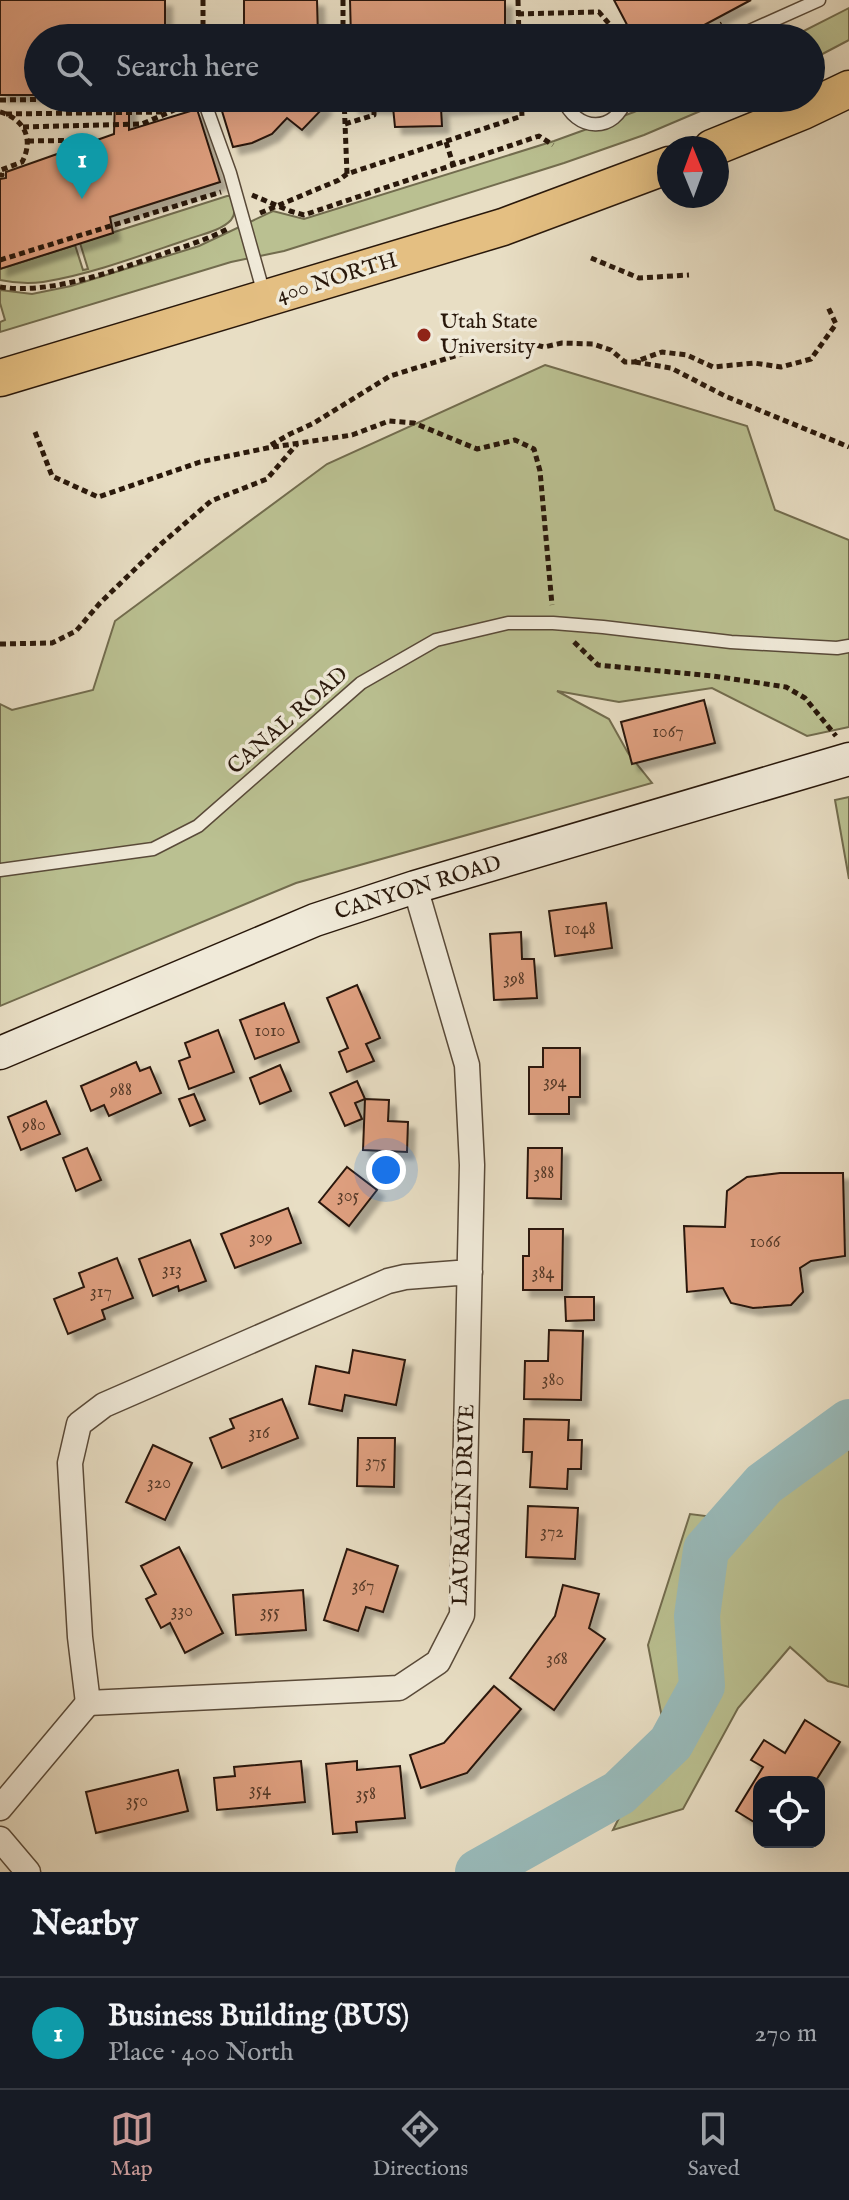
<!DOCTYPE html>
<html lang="en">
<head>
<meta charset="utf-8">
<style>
  body { margin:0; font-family:"IM FELL English",serif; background:#242831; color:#f1f3f6 }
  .controls { position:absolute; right:24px; bottom:24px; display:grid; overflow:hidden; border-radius:16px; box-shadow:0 8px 32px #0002 }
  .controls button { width:72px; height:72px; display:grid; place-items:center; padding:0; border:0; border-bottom:2px solid #363941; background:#171b24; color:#f1f3f6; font:40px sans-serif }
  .compass { position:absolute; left:657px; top:136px; width:72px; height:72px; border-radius:50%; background:#171b24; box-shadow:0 8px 32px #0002; rotate:359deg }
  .you { position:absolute; left:386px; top:1170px; width:28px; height:28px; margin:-20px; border:6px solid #fff; border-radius:50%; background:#1a73e8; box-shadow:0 0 0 12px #1a73e833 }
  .badge { display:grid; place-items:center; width:52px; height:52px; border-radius:50%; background:#c59692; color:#fff; font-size:26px; font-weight:700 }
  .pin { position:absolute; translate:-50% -66px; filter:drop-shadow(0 2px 4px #0008) }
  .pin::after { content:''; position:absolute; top:42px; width:28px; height:24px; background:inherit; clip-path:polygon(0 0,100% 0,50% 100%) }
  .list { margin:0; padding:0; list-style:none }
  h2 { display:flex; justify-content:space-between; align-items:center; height:104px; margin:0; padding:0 32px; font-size:34px }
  h2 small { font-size:26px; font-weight:400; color:#9ea1a6 }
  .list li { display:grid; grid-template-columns:52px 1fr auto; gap:24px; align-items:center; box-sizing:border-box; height:112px; padding:0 32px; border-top:2px solid #363941 }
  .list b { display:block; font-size:30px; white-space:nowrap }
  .list p { margin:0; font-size:26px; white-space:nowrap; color:#9ea1a6 }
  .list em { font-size:26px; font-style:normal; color:#9ea1a6 }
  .icon { flex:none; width:44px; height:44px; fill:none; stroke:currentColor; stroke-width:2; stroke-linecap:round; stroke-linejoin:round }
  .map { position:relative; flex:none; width:849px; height:1872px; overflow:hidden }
  .search { position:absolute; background:#171b24; box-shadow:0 8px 32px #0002; left:24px; right:24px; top:24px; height:88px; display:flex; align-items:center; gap:20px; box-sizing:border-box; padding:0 28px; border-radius:44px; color:#9ea1a6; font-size:30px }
  .sheet { height:216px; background:#171b24 }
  nav { display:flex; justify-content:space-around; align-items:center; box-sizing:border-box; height:112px; border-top:2px solid #363941; background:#171b24; font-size:22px; color:#9ea1a6 }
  nav a { display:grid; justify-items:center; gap:4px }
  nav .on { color:#c59692 }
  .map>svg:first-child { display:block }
</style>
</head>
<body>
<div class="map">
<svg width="849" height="1872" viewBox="0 0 849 1872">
  <defs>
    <filter id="shadow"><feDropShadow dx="7" dy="7" stdDeviation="2" flood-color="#0004"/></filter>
  </defs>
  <rect width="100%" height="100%" fill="#e8dec4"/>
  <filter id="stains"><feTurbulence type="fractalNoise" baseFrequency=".0025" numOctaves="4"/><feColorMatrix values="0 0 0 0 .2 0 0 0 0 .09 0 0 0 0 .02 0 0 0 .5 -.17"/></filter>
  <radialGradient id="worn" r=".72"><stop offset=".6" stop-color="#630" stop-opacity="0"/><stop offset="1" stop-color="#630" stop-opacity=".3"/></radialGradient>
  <!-- green -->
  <g fill="#bac091" stroke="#726c4e" stroke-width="2">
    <polygon points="849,8 849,40 811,60 811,38 790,38"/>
    <polygon points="665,98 731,98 644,135 564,163 284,251 231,262 0,332 0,322 5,320 0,303 0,290 32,294 71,286 199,246 273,211 304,219 554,141 634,112"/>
    <path d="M227 196H232C234 205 237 212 231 220 221 231 199 235 186 240 139 256 92 274 43 282 29 284 14 283 0 280V269L75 245 83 270 88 269 80 243Z"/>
    <polygon points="545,365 747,426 775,510 849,540 849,727 807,736 712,688 619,702 557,691 609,719 628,753 652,783 296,883 0,1006 0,704 12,710 93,690 115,621 327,464"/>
    <polygon points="849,797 849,879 835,800"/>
    <polygon points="849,1443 849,1687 828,1681 790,1647 738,1708 683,1809 613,1830 664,1728 648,1645 690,1514 745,1521"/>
  </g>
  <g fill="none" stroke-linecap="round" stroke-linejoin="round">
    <!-- river -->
    <polyline stroke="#9bb" stroke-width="46" points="478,1872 619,1793 671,1743 702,1686 697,1616 706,1550 764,1484 849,1422"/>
  </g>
  <!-- building -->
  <g fill="#de9f7f" stroke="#29180b" stroke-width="2" filter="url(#shadow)">
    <polygon points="0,0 165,0 165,38 38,38 38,95 0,95"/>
    <polygon points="244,0 317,0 318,38 244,38"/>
    <polygon points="350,0 505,0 505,38 351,38"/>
    <polygon points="614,0 751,0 680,38 634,38"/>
    <polygon points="115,98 129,98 129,130 197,109 220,182 110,217 113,233 0,269 0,179 6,178 6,172 114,134"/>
    <polygon points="218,98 312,98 325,106 302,130 287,118 272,134 252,143 233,147"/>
    <polygon points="352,98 505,98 506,105 441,108 442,126 395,127 393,107 352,106"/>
    <polygon points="704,700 715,743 632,764 621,722"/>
    <polygon points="606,903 612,948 555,956 549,911"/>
    <polygon points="521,932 522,959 534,959 537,998 494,1000 490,934"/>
    <polygon points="357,985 380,1038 366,1044 374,1061 347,1072 339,1052 348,1048 327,998"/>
    <polygon points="284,1003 299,1042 255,1059 240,1020"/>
    <polygon points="218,1030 234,1072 189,1089 179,1061 190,1057 185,1043"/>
    <polygon points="543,1048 580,1048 580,1097 569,1097 569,1114 529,1114 529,1067 543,1067"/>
    <polygon points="136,1062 140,1071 150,1067 161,1093 109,1116 104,1105 91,1111 81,1086"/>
    <polygon points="280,1065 291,1091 260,1104 250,1078"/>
    <polygon points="357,1081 365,1099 355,1103 362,1119 345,1126 330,1093"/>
    <polygon points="194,1094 205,1120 190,1126 179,1099"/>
    <polygon points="365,1099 389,1100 388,1121 408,1122 407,1152 363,1150"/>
    <polygon points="46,1101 60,1134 21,1150 8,1117"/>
    <polygon points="87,1148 101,1180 76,1191 63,1158"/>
    <polygon points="528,1148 562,1148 561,1199 527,1198"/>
    <polygon points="347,1167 377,1190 349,1226 319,1202"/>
    <polygon points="780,1173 843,1173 845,1256 811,1261 800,1268 803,1292 791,1305 753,1308 731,1303 723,1288 687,1292 684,1226 725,1227 727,1191 747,1177"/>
    <polygon points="288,1208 301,1243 235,1268 221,1234"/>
    <polygon points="529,1229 563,1229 562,1290 523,1290 523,1256 529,1256"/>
    <polygon points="190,1240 206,1281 179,1291 178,1286 153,1296 139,1259"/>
    <polygon points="117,1258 133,1298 102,1310 105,1319 68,1334 54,1299 84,1287 79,1273"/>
    <polygon points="565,1297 594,1297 594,1320 566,1321"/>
    <polygon points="549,1330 583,1331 581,1400 524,1399 525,1361 548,1361"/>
    <polygon points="353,1350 405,1360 396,1405 345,1395 342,1411 309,1404 316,1366 349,1373"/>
    <polygon points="282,1399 298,1438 222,1468 210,1438 234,1428 230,1419"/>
    <polygon points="524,1419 569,1420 568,1440 582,1440 581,1469 568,1469 567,1489 530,1487 532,1452 523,1452"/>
    <polygon points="358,1438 395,1438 394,1487 357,1486"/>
    <polygon points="153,1445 192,1463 165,1520 126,1502"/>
    <polygon points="528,1506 578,1508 575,1559 526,1557"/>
    <polygon points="179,1547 223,1633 185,1653 170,1623 161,1628 146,1599 156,1594 141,1566"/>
    <polygon points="347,1549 398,1566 383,1612 366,1607 358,1631 324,1620"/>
    <polygon points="563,1585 599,1594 589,1628 605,1639 554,1710 510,1678 555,1616"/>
    <polygon points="303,1590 306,1630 236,1635 233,1595"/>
    <polygon points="494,1686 521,1709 467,1773 421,1788 410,1755 444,1743"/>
    <polygon points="805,1720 840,1742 815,1782 759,1782 759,1825 736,1811 763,1767 751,1760 764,1740 785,1753"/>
    <polygon points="301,1761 305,1802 217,1810 214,1778 235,1776 234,1767"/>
    <polygon points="357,1761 357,1770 400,1766 405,1818 356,1822 357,1832 333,1834 326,1764"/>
    <polygon points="178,1770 188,1811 96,1833 86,1792"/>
  </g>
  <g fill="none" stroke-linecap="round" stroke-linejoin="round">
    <!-- lane casing -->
    <g stroke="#594a39" stroke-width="15">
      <g id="lane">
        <polyline points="734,38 819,0"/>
        <polyline points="203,98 230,173 264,294"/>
        <path d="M563 98C575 132 616 134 626 98"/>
        <polyline points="0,870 153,849 198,826 361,683 436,640 508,623 553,623 603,627 731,642 837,648 849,646"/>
      </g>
    </g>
    <!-- street casing -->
    <g stroke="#594a39" stroke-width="27">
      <g id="street">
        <polyline points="415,887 467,1065 472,1165 462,1615 438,1662 399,1688 88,1703 80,1637 70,1463 79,1424 104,1405 388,1281 405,1277 470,1272"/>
        <polyline points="0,1808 88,1703"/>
        <polyline points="0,1839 28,1872"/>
      </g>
    </g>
    <!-- secondary casing -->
    <g stroke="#29180b" stroke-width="35">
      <polyline id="secondary" points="0,1053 315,920 415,887 849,759"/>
    </g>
    <!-- primary casing -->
    <g stroke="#29180b" stroke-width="39">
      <g id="primary">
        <polyline points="712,148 803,111 849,89"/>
        <polyline points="0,378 503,227 669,165"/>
      </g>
    </g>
    <!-- path -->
    <g stroke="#29180b" stroke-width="5" stroke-dasharray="6 4" stroke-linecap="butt">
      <polyline points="203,0 203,38"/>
      <polyline points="343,0 343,38"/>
      <polyline points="518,0 519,38"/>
      <polyline points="518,14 599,12 621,38"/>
      <polyline points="694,38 722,24"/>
      <polyline points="148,98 148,112"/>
      <polyline points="344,98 347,174"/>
      <polyline points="0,100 141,98"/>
      <path d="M0 112C25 119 34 140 22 162L1 170 2 175H0"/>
      <polyline points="161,112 162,98"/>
      <polyline points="6,114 165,112"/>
      <polyline points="345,124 374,115 374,106"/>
      <polyline points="23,127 142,124 190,103"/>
      <polyline points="28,141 98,140"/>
      <polyline points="446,142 453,164"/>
      <polyline points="252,195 290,211 304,215 539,136 553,145"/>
      <polyline points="260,213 339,180 347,174 522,116 521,98"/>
      <polyline points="591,258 639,278 689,275"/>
      <polyline points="0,260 221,192"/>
      <path d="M0 287C52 295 116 270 165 253 186 246 209 239 229 228"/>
      <polyline points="635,362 671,368 725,396 849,447"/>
      <polyline points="35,432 52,476 98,497 200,462 267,448 352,435 389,421 414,423 477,449 515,440 534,449 540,471 552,605"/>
      <polyline points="271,445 290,434 314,423 390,376 478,349 524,342 544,347 562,343 593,344 611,350 625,362 634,362 662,352 687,355 713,367 754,363 781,367 811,359 836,324 827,305"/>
      <polyline points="574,642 598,665 713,676 786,687 805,698 836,736"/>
      <polyline points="0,644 52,643 76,631 100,603 161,544 211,501 267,479 297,444"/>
    </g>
    <!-- lane -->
    <use href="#lane" stroke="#f0ead9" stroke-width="12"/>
    <!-- street -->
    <use href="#street" stroke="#f0ead9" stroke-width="24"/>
    <!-- secondary -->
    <use href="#secondary" stroke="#f0ead9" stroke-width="32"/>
    <!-- primary -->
    <use href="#primary" stroke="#e4bf82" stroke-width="36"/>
  </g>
  <!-- markers -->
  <circle fill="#8f2418" stroke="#f0ead9" stroke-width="3" cx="424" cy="335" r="8"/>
  <g text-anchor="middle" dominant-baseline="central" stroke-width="7" stroke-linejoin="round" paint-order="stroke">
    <!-- number labels -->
    <g font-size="18" fill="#563a28">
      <text x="668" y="732">1067</text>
      <text x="580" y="929">1048</text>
      <text x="514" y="979">398</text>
      <text x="270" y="1031">1010</text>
      <text x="555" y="1082">394</text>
      <text x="121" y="1090">988</text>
      <text x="34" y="1125">980</text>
      <text x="544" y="1173">388</text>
      <text x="348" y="1196">305</text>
      <text x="261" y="1238">309</text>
      <text x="765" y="1242">1066</text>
      <text x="172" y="1270">313</text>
      <text x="543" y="1273">384</text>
      <text x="101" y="1292">317</text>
      <text x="553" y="1380">380</text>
      <text x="259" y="1433">316</text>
      <text x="376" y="1462">375</text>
      <text x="159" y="1483">320</text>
      <text x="552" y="1532">372</text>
      <text x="363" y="1586">367</text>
      <text x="182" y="1611">330</text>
      <text x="270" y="1612">355</text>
      <text x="557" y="1659">368</text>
      <text x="260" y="1790">354</text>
      <text x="366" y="1794">358</text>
      <text x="137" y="1801">350</text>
    </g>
    <!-- street labels -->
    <g font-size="22" fill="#29180b" stroke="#f0ead9">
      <text transform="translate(337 278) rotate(-17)">400 NORTH</text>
      <text transform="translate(288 721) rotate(-41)">CANAL ROAD</text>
      <text transform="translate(418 888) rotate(-17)">CANYON ROAD</text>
      <text transform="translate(464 1505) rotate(-88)">LAURALIN DRIVE</text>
    </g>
    <!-- poi labels -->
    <g font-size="22" fill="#29180b" stroke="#f0ead9" text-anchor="start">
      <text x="440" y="322">Utah State<tspan x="440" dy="25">University</tspan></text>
    </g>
  </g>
  <rect width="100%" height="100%" filter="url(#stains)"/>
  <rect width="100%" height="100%" fill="url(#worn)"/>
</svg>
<div class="controls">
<button><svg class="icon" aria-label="locate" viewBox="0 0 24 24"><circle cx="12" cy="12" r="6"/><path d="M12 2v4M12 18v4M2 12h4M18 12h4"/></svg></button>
</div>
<svg class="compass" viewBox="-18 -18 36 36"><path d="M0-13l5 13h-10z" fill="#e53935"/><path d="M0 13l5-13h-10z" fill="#9ea1a6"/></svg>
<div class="you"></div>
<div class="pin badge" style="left:82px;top:199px;background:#0f9aa8">1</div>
<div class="search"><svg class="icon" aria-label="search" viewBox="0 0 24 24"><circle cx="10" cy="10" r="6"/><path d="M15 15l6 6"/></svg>Search here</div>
</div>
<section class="sheet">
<h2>Nearby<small></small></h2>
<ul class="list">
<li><span class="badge" style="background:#0f9aa8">1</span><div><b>Business Building (BUS)</b><p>Place · 400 North</p></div><em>270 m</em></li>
</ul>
</section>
<nav>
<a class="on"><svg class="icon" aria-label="map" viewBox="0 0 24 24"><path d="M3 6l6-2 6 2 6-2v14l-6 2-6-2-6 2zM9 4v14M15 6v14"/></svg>Map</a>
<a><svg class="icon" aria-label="directions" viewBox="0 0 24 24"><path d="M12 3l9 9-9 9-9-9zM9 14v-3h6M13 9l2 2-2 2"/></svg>Directions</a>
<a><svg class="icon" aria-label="saved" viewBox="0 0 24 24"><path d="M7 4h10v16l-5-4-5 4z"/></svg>Saved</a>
</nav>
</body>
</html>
